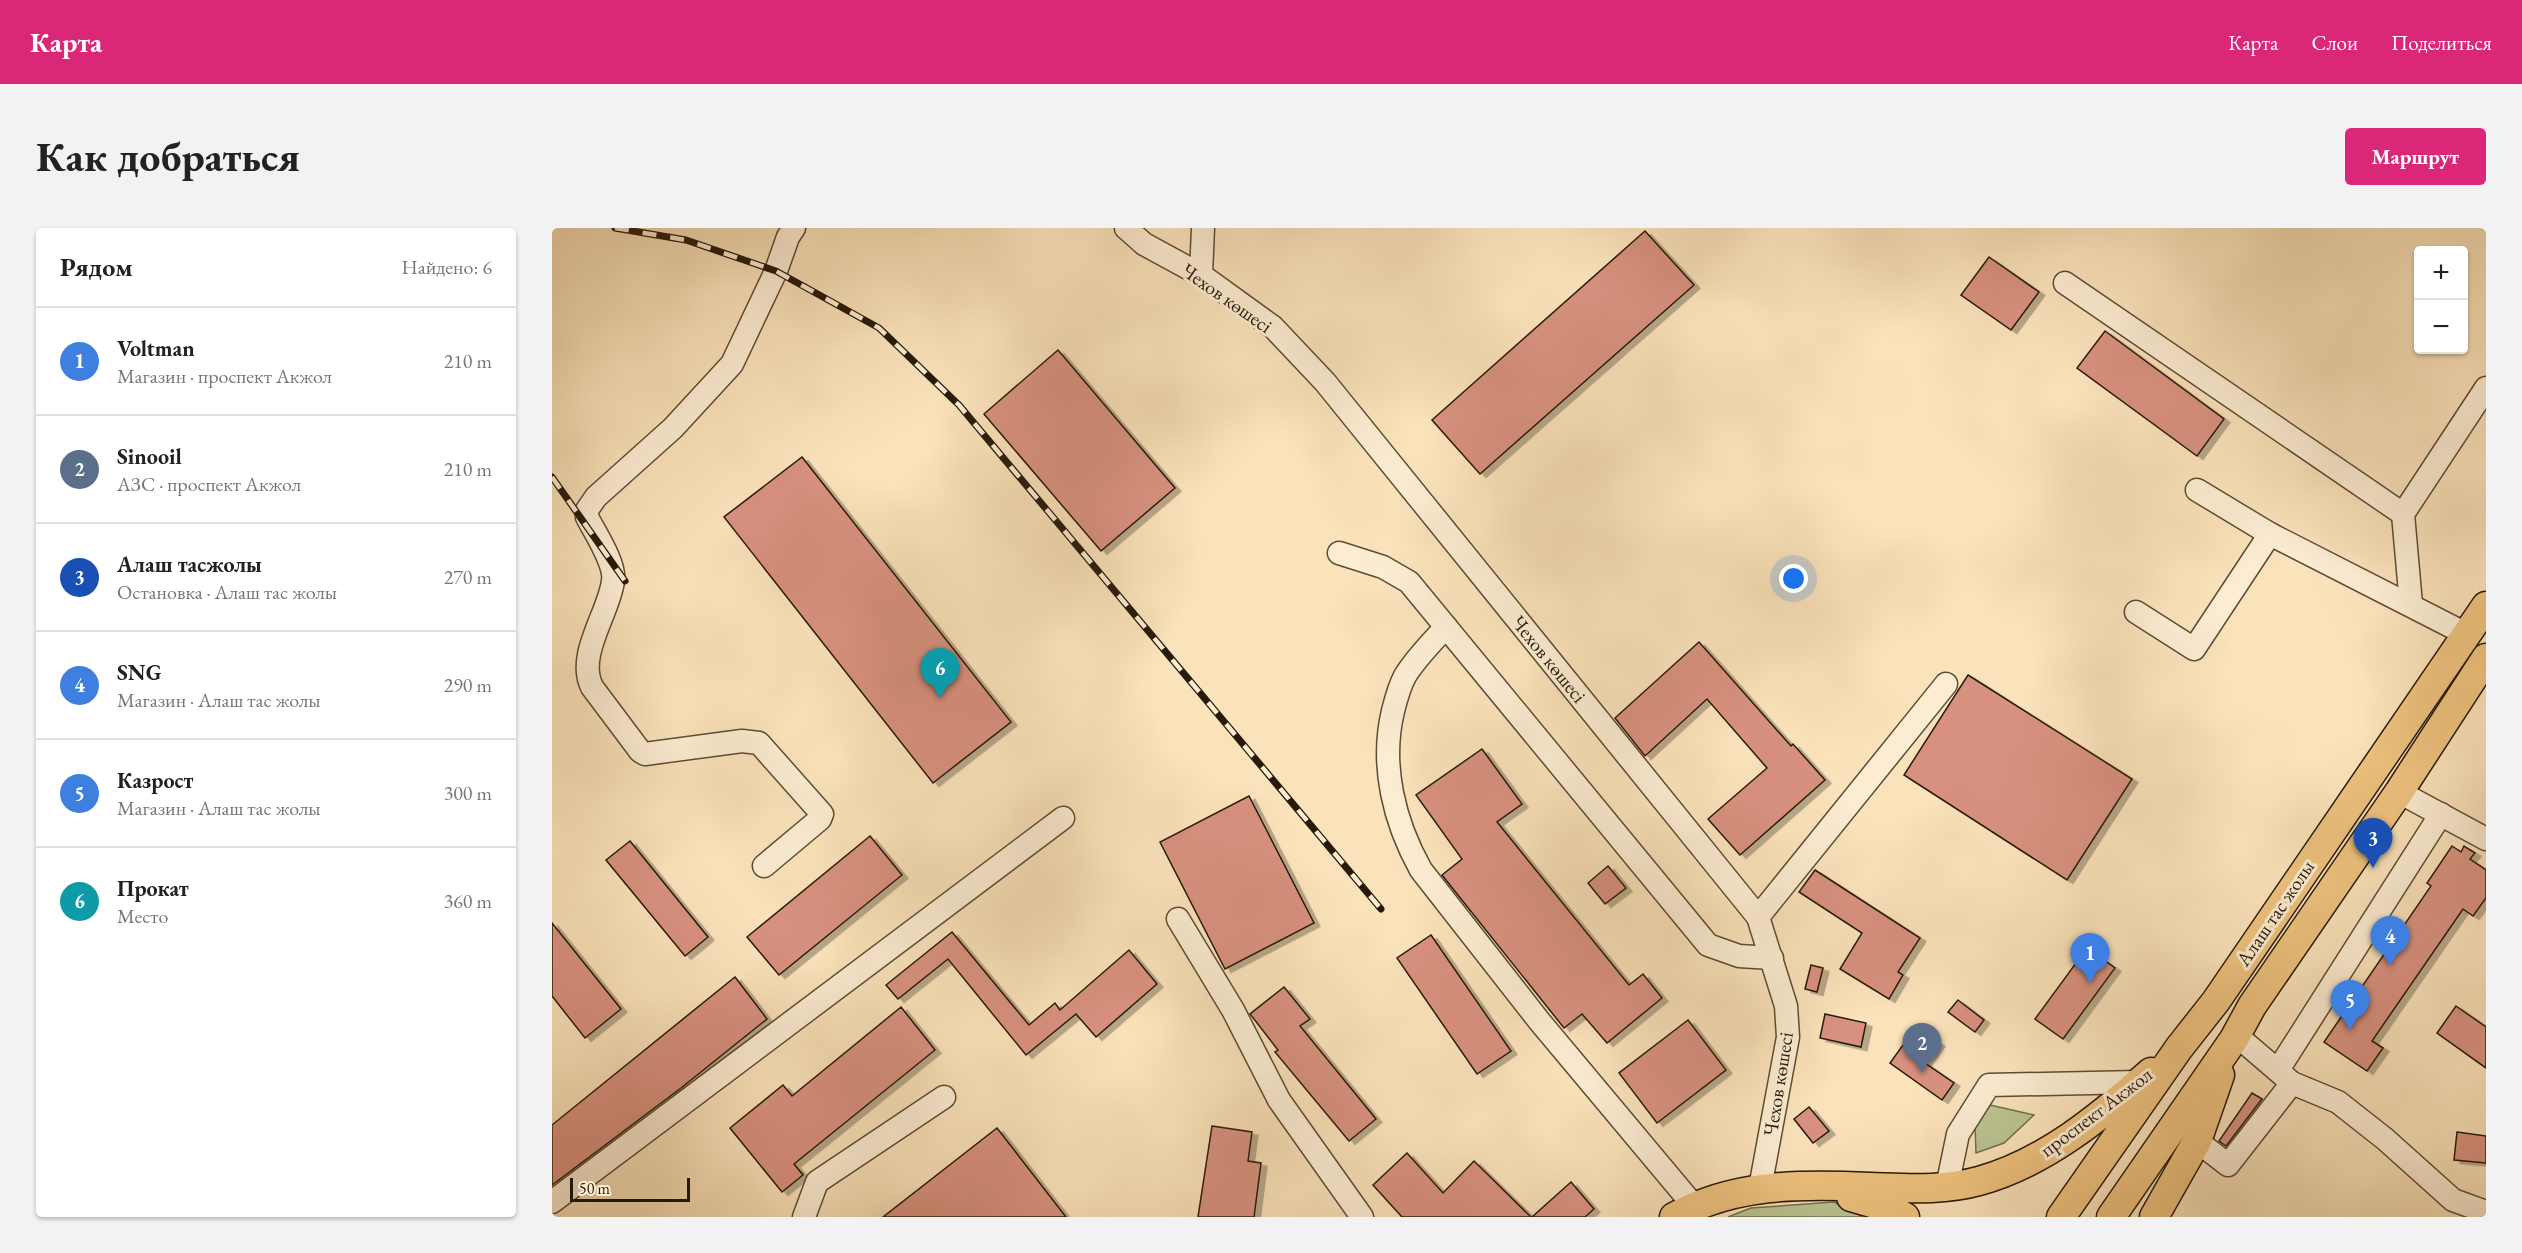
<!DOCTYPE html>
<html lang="ru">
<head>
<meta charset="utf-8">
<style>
  body { margin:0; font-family:"EB Garamond",serif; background:#f2f2f2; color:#222 }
  .controls { position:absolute; right:18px; top:18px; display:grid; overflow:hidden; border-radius:6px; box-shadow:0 2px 4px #0004 }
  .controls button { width:54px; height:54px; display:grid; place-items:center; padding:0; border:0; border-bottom:2px solid #e0e0e0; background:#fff; color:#222; font:30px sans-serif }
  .scale { position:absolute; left:18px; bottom:15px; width:120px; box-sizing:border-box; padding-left:6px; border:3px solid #281a08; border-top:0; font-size:16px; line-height:21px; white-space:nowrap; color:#281a08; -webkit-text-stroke:4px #fcecd2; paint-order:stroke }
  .you { position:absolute; left:1242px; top:351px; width:21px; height:21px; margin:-15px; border:4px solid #fff; border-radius:50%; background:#1a73e8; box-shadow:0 0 0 9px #1a73e833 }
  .badge { display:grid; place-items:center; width:39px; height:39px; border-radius:50%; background:#db2777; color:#fff; font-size:20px; font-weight:700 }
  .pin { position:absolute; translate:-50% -50px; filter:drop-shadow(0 2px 3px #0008) }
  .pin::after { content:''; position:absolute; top:32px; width:21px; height:18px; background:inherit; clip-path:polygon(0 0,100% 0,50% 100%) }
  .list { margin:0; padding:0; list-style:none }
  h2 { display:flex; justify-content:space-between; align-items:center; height:78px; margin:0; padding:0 24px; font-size:26px }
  h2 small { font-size:20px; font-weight:400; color:#767676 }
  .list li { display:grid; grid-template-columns:39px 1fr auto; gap:18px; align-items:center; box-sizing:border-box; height:108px; padding:0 24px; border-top:2px solid #e0e0e0 }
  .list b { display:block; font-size:22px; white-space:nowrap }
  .list p { margin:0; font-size:20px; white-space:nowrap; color:#767676 }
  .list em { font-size:20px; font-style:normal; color:#767676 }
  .map { position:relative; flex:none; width:1934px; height:989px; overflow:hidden; border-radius:6px }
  header { display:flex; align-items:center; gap:36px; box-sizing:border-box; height:84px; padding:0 30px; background:#db2777; color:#fff }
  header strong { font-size:28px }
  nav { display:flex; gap:33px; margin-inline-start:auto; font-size:21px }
  .intro { display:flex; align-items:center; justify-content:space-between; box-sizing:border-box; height:144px; padding:0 36px }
  h1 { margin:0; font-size:42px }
  .button { padding:15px 27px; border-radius:6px; background:#db2777; color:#fff; font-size:21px; font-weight:700 }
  main { display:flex; gap:36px; padding:0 36px }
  aside { flex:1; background:#fff; border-radius:6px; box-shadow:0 2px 4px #0004 }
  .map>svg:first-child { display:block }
</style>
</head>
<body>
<header>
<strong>Карта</strong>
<nav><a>Карта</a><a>Слои</a><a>Поделиться</a></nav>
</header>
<div class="intro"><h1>Как добраться</h1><a class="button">Маршрут</a></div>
<main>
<aside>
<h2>Рядом<small>Найдено: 6</small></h2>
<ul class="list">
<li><span class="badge" style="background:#3f7fe0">1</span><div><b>Voltman</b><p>Магазин · проспект Акжол</p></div><em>210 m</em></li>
<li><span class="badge" style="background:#5c6f8a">2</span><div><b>Sinooil</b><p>АЗС · проспект Акжол</p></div><em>210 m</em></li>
<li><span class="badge" style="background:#1a4fb4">3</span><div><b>Алаш тасжолы</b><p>Остановка · Алаш тас жолы</p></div><em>270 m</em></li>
<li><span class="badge" style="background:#3f7fe0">4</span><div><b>SNG</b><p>Магазин · Алаш тас жолы</p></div><em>290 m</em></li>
<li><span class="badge" style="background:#3f7fe0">5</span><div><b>Казрост</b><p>Магазин · Алаш тас жолы</p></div><em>300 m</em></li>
<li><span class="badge" style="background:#0f9aa8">6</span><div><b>Прокат</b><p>Место</p></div><em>360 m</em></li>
</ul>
</aside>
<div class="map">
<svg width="1934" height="989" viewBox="0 0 1934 989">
  <defs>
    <filter id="shadow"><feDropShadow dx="6" dy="3.5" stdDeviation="0" flood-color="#0004"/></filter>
  </defs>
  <rect width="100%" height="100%" fill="#fae2ba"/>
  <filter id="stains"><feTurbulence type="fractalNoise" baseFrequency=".00333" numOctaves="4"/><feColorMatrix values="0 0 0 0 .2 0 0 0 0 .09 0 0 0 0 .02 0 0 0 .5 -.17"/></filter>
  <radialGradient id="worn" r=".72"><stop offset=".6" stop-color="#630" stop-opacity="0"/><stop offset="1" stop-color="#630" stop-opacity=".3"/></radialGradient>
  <!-- green -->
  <g fill="#bbc492" stroke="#726f4d" stroke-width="1.5">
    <polygon points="1438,877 1482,887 1452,915 1424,925 1423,897"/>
    <polygon points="1282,974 1311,989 1176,989 1199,980"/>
  </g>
  <!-- building -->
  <g fill="#d8917f" stroke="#281a08" stroke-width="1.5" filter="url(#shadow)">
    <polygon points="1093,3 1142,57 928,246 880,192"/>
    <polygon points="1437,29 1487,64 1459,102 1409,67"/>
    <polygon points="1553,103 1672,191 1645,228 1525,140"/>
    <polygon points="506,122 623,260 549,323 432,186"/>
    <polygon points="250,229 459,494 381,555 172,289"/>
    <polygon points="1147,414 1239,518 1241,516 1273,552 1188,627 1156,591 1215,540 1155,471 1093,528 1063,490"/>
    <polygon points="1416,447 1580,551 1515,652 1352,547"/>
    <polygon points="930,521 970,576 945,594 1077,757 1091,746 1110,770 1055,815 1030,786 1012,800 890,647 910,631 864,567"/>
    <polygon points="697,568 762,695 673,741 608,614"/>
    <polygon points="318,608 350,647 227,747 195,709"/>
    <polygon points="78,613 156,709 133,728 54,632"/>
    <polygon points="1900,618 1909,624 1912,618 1923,625 1918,631 1934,642 1934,670 1921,688 1911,681 1820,813 1831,820 1815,843 1772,814 1879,658 1875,655"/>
    <polygon points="1056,638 1074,660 1053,676 1036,655"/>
    <polygon points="1263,642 1368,710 1346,744 1351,747 1337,771 1288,741 1310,705 1247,664"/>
    <polygon points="0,695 69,781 33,810 0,768"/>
    <polygon points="400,704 477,797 503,775 508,782 577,722 605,756 544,809 524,786 474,827 396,731 346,771 334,757"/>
    <polygon points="879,707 959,823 925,846 845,730"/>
    <polygon points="1535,720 1563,740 1511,811 1483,791"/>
    <polygon points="1259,737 1271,740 1265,764 1253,761"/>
    <polygon points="183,749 215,791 129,860 0,957 0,897"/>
    <polygon points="732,759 758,791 748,798 824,891 797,913 723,824 726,822 698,786"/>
    <polygon points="1406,772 1432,792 1423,804 1396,784"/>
    <polygon points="1904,778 1934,799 1934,840 1885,805"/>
    <polygon points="349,779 383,822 242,936 251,947 230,964 178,900 231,857 240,868"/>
    <polygon points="1273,786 1314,795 1309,819 1268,810"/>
    <polygon points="1136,792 1174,842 1105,895 1067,845"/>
    <polygon points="1364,799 1387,815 1373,835 1402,855 1390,872 1338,835"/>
    <polygon points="1700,865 1710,871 1674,918 1667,913"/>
    <polygon points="1257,879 1277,903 1261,915 1242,891"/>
    <polygon points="660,898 700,904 696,933 709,935 702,989 646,989"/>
    <polygon points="445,900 514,989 331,989"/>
    <polygon points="1905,904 1934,908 1934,935 1902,932"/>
    <polygon points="855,925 891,965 922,933 979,989 850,989 821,957"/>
    <polygon points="1019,954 1042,981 1033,989 980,989"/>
  </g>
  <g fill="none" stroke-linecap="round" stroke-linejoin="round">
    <!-- minor casing -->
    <g stroke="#5c4c34" stroke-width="25">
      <g id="minor">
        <polyline points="574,0 592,16 649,47 721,99 773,154 1206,689 1234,778 1236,809 1208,960"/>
        <polyline points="649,47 651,0"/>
        <polyline points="1513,55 1851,286"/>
        <polyline points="1645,262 1718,306 1916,407"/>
        <polyline points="787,325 831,339 857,354 1156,717 1187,728 1220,730"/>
        <polyline points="1859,376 1851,286 1934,160"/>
        <polyline points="1584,384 1642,421 1718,306"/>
        <path d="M894 399C880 414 864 430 853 448 847 459 844 471 841 483 828 537 842 594 869 642L988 794 1142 978"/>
        <polyline points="1847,564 1934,611"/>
        <path d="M212 638 268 591 270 586 207 515 190 513 93 526 88 523 40 459C24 427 57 385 61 353 64 336 43 305 35 289V282L44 269 121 200 180 136 224 43 236 9 242 0"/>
        <polyline points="1206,689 1394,456"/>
        <polyline points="626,691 681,782 727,872 810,989"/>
        <polyline points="1684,807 1740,855 1786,874 1833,911 1901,972 1934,984"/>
        <polyline points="1726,842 1889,586"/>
        <polyline points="1645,913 1676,937 1740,855"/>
        <polyline points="1395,959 1406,906 1437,857 1587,854"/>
        <polyline points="0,974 511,590"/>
        <polyline points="252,989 265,954 392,869"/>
      </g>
    </g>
    <!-- major casing -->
    <g stroke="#281a08" stroke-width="31">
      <g id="major">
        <polyline points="1299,969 1337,980 1353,989"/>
        <path d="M1122 989C1182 955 1251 956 1318 959 1354 960 1391 963 1427 953 1493 935 1549 888 1599 844"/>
        <polyline points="1509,989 1627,820 1664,773 1934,378"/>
        <polyline points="1559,989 1682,811 1700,778 1847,564 1934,430"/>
        <polyline points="1602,989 1645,913 1668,847"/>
      </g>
    </g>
    <!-- minor -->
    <use href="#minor" stroke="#fcecd2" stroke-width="22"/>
    <!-- major -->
    <use href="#major" stroke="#edc17d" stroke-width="28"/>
    <!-- rail casing -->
    <g stroke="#281a08" stroke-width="7">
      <g id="rail">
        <polyline points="63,0 134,12 224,43 327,100 407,177 829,681"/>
        <polyline points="0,249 73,353"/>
      </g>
    </g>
    <!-- rail -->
    <use href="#rail" stroke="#fcecd2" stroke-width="4.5" stroke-dasharray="14" stroke-linecap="butt"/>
  </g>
  <g text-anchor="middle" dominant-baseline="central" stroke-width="6" stroke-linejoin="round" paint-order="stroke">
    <!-- street labels -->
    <g font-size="20" fill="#281a08" stroke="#fcecd2">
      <text transform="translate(675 70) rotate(35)">Чехов көшесі</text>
      <text transform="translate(997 431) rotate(51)">Чехов көшесі</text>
      <text transform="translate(1723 685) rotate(-56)">Алаш тас жолы</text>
      <text transform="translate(1226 856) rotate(-81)">Чехов көшесі</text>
      <text transform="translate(1544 884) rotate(-37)">проспект Акжол</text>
    </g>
  </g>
  <rect width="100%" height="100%" filter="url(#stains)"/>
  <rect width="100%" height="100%" fill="url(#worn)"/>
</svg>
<div class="controls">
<button>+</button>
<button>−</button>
</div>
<div class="scale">50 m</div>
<div class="you"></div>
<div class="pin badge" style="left:1538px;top:755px;background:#3f7fe0">1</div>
<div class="pin badge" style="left:1370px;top:845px;background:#5c6f8a">2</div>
<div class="pin badge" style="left:1821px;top:640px;background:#1a4fb4">3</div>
<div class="pin badge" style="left:1838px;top:738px;background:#3f7fe0">4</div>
<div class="pin badge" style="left:1798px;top:802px;background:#3f7fe0">5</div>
<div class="pin badge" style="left:388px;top:470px;background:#0f9aa8">6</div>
</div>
</main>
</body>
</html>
